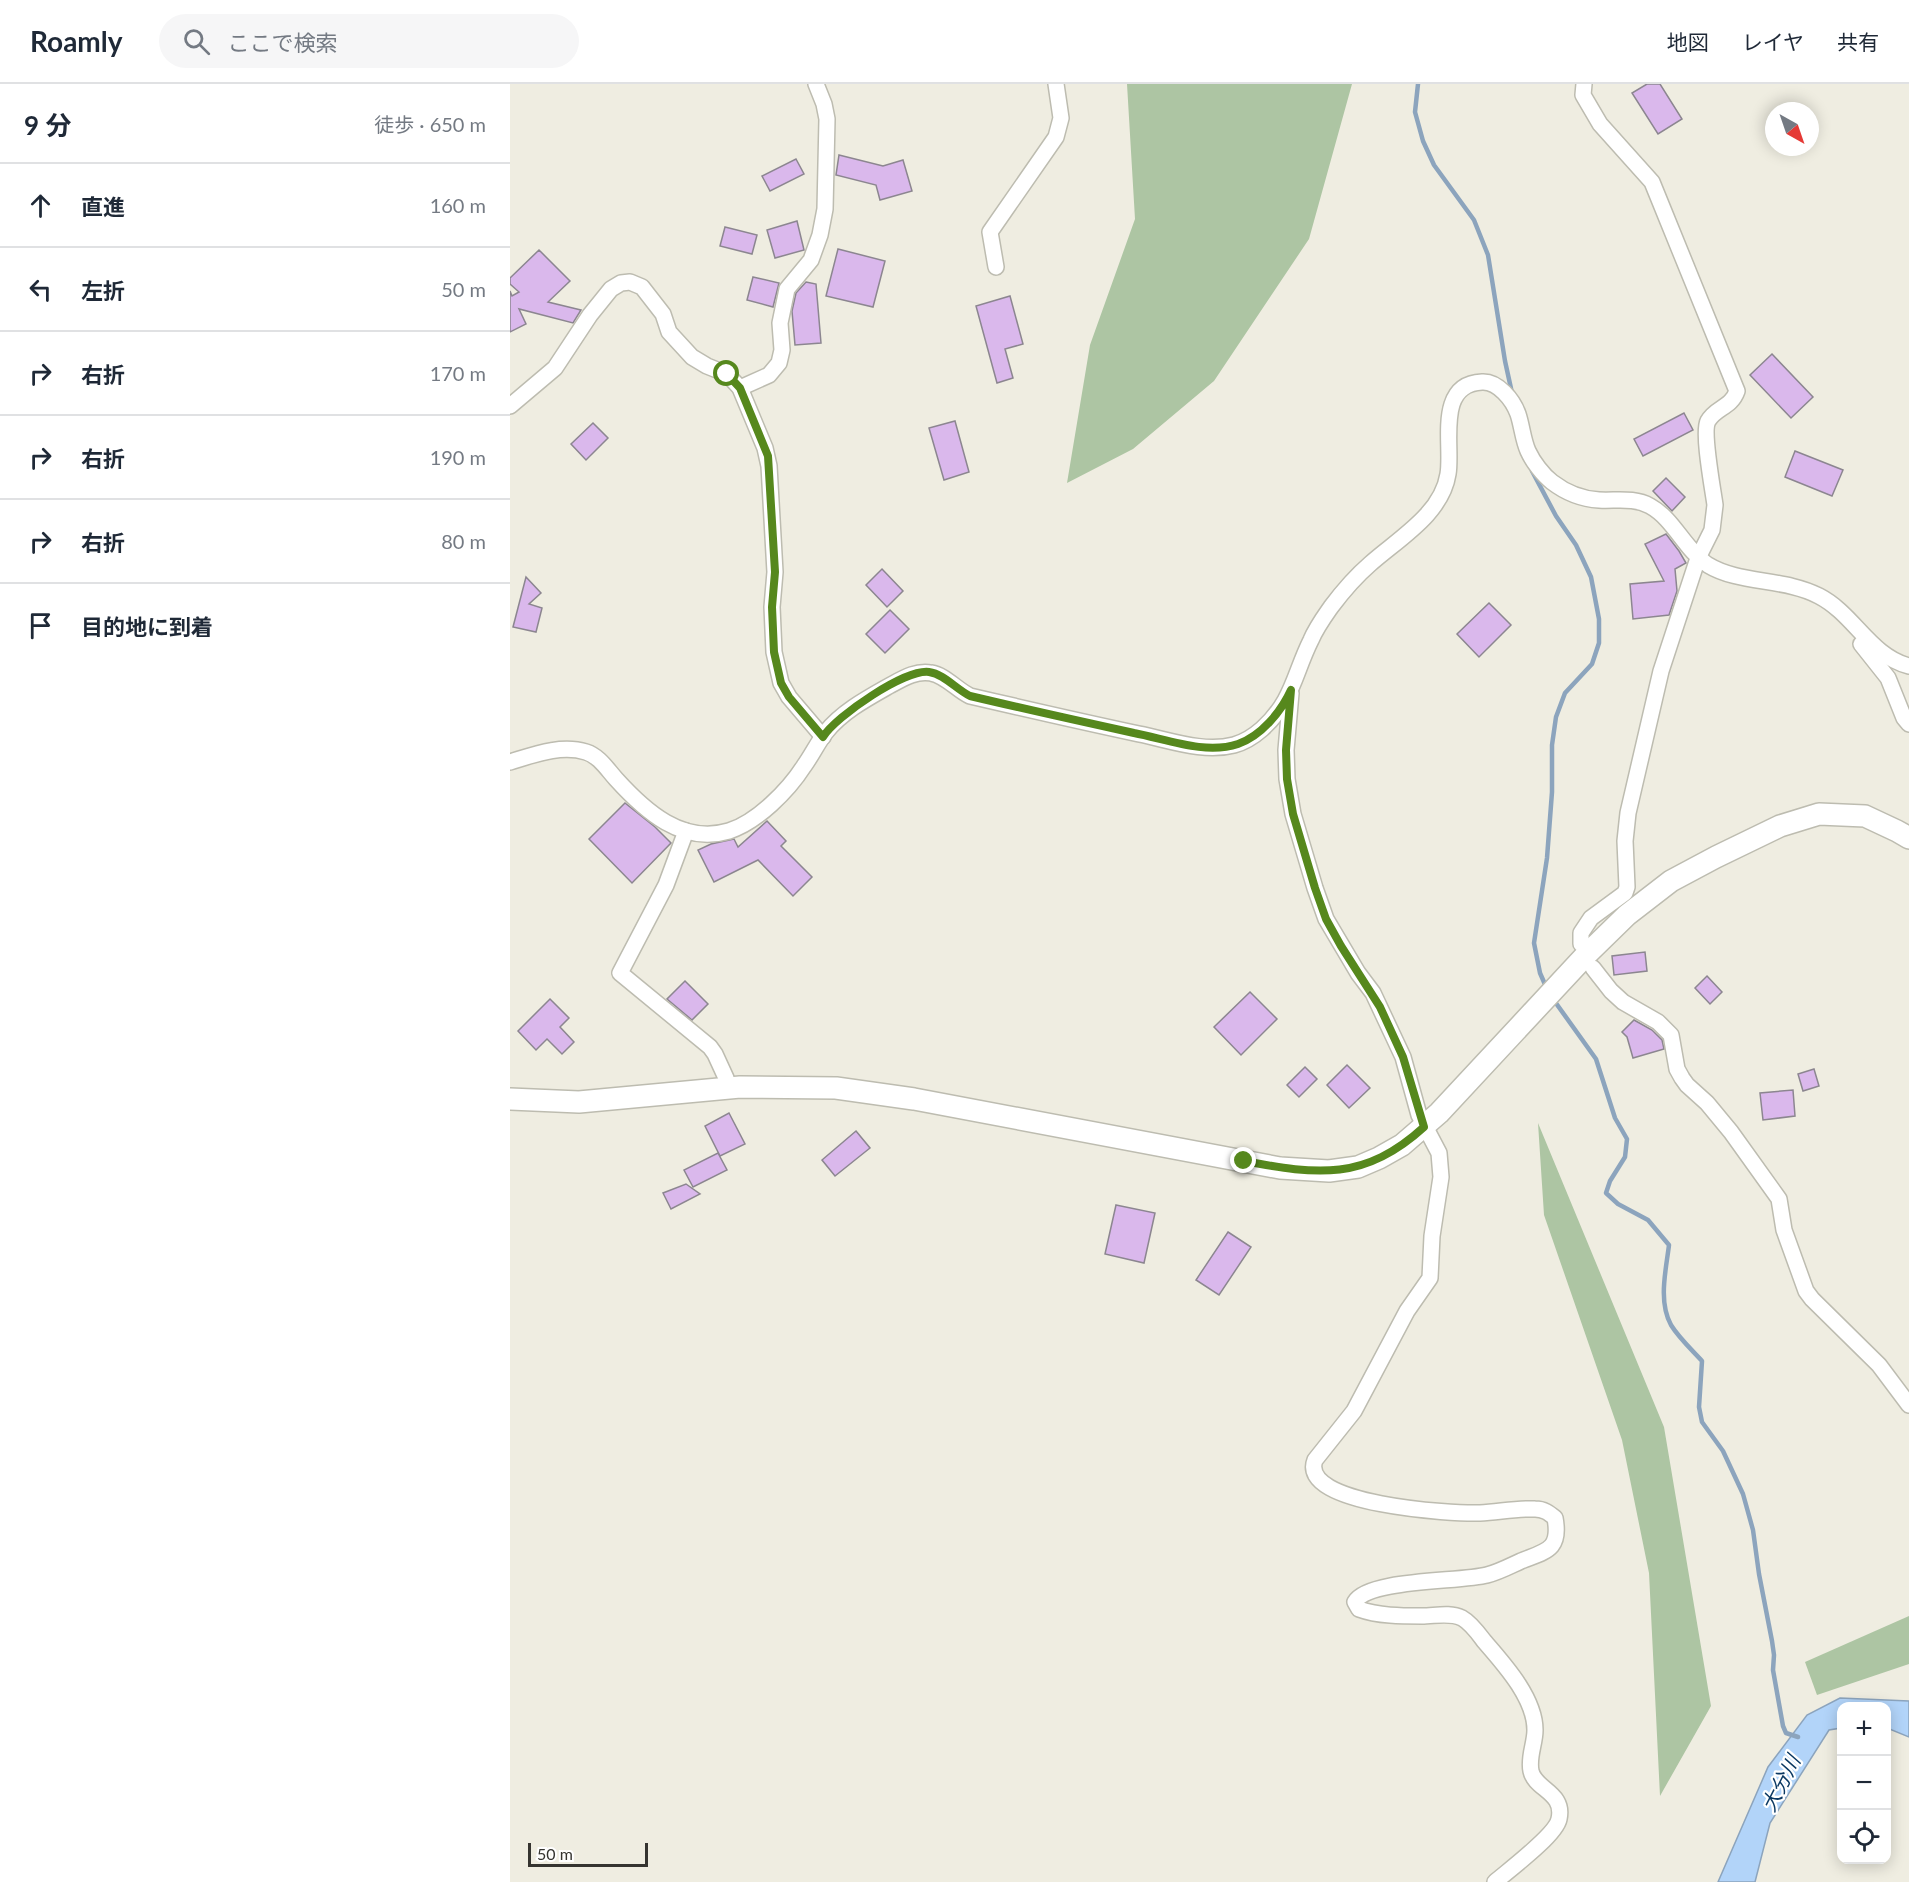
<!DOCTYPE html>
<html lang="ja">
<head>
<meta charset="utf-8">
<style>
  body { margin:0; font-family:Lato,"Noto Sans JP",sans-serif; background:#f6f6f7; color:#1f2937 }
  .controls { position:absolute; right:18px; bottom:18px; display:grid; overflow:hidden; border-radius:12px; box-shadow:0 3px 15px #0003 }
  .controls button { width:54px; height:54px; display:grid; place-items:center; padding:0; border:0; border-bottom:2px solid #e0e1e3; background:#fff; color:#1f2937; font:30px sans-serif }
  .compass { position:absolute; left:1255px; top:18px; width:54px; height:54px; border-radius:50%; background:#fff; box-shadow:0 3px 15px #0003; rotate:140deg }
  .scale { position:absolute; left:18px; bottom:15px; width:120px; box-sizing:border-box; padding-left:6px; border:3px solid #353430; border-top:0; font-size:16px; line-height:21px; white-space:nowrap; color:#353430; -webkit-text-stroke:4px #fff; paint-order:stroke }
  .stop { position:absolute; width:18px; height:18px; margin:-14px; border:4px solid #56881d; border-radius:50%; background:#fff }
  .stop.end { background:#56881d; border-color:#fff; box-shadow:0 2px 6px #0008 }
  .list { margin:0; padding:0; list-style:none }
  h2 { display:flex; justify-content:space-between; align-items:center; height:78px; margin:0; padding:0 24px; font-size:26px }
  h2 small { font-size:20px; font-weight:400; color:#747a83 }
  .list li { display:grid; grid-template-columns:39px 1fr auto; gap:18px; align-items:center; box-sizing:border-box; height:84px; padding:0 24px; border-top:2px solid #e0e1e3 }
  .list b { display:block; font-size:22px; white-space:nowrap }
  .list em { font-size:20px; font-style:normal; color:#747a83 }
  .icon { flex:none; width:33px; height:33px; fill:none; stroke:currentColor; stroke-width:2; stroke-linecap:round; stroke-linejoin:round }
  .map { position:relative; flex:none; width:1399px; height:1798px; overflow:hidden }
  header { display:flex; align-items:center; gap:36px; box-sizing:border-box; height:84px; padding:0 30px; background:#fff; border-bottom:2px solid #e0e1e3 }
  header strong { font-size:28px }
  nav { display:flex; gap:33px; margin-inline-start:auto; font-size:21px }
  .search { width:420px; height:54px; background:#f6f6f7; display:flex; align-items:center; gap:15px; box-sizing:border-box; padding:0 21px; border-radius:33px; color:#747a83; font-size:22px }
  main { display:flex }
  aside { flex:1; background:#fff }
  .map>svg:first-child { display:block }
</style>
</head>
<body>
<header>
<strong>Roamly</strong>
<div class="search"><svg class="icon" aria-label="search" viewBox="0 0 24 24"><circle cx="10" cy="10" r="6"/><path d="M15 15l6 6"/></svg>ここで検索</div>
<nav><a>地図</a><a>レイヤ</a><a>共有</a></nav>
</header>
<main>
<aside>
<h2>9 分<small>徒歩 · 650 m</small></h2>
<ul class="list">
<li><svg class="icon" aria-label="ahead" viewBox="0 0 24 24"><path d="M12 20V5M6 11l6-6 6 6"/></svg><div><b>直進</b></div><em>160 m</em></li>
<li><svg class="icon" aria-label="left" viewBox="0 0 24 24"><path d="M17 20v-9H6M10 6l-5 5 5 5"/></svg><div><b>左折</b></div><em>50 m</em></li>
<li><svg class="icon" aria-label="right" viewBox="0 0 24 24"><path d="M7 20v-9h11M14 6l5 5-5 5"/></svg><div><b>右折</b></div><em>170 m</em></li>
<li><svg class="icon" aria-label="right" viewBox="0 0 24 24"><path d="M7 20v-9h11M14 6l5 5-5 5"/></svg><div><b>右折</b></div><em>190 m</em></li>
<li><svg class="icon" aria-label="right" viewBox="0 0 24 24"><path d="M7 20v-9h11M14 6l5 5-5 5"/></svg><div><b>右折</b></div><em>80 m</em></li>
<li><svg class="icon" aria-label="arrive" viewBox="0 0 24 24"><path d="M6 21V4h12l-3 4 3 4H6"/></svg><div><b>目的地に到着</b></div></li>
</ul>
</aside>
<div class="map">
<svg width="1399" height="1798" viewBox="0 0 1399 1798">
  <rect width="100%" height="100%" fill="#efede1"/>
  <!-- green -->
  <g fill="#adc5a3">
    <polygon points="617,0 842,0 799,155 704,297 623,365 557,399 580,261 625,135"/>
    <polygon points="1028,1039 1154,1343 1201,1622 1150,1712 1139,1489 1112,1356 1034,1131"/>
    <polygon points="1399,1532 1399,1580 1307,1611 1295,1578"/>
  </g>
  <!-- water -->
  <polygon fill="#b2d4f9" stroke="#8ca4bd" stroke-width="1.5" points="1330,1614 1399,1617 1399,1653 1377,1644 1376,1622 1332,1622 1331,1644 1319,1646 1260,1739 1245,1798 1208,1798 1258,1683 1297,1631"/>
  <g fill="none" stroke-linecap="round" stroke-linejoin="round">
    <!-- stream -->
    <g stroke="#8ca4bd" stroke-width="4.5">
      <polyline points="908,0 905,28 913,57 924,81 964,136 978,171 995,277 1002,309"/>
      <polyline points="1022,387 1046,432 1066,461 1081,493 1089,535 1089,559 1082,580 1055,609 1046,633 1042,661 1042,708 1037,774 1024,859 1030,889 1037,905"/>
      <path d="M1043 915 1086 975 1105 1034 1117 1055 1115 1073 1100 1097 1096 1109 1108 1120 1138 1136 1159 1161C1156 1186 1148 1217 1161 1241 1169 1254 1182 1266 1192 1277L1189 1323 1192 1338 1213 1367 1233 1410 1243 1446 1249 1490 1262 1557 1264 1571 1263 1586 1273 1642 1276 1649 1288 1653"/>
    </g>
  </g>
  <!-- building -->
  <g fill="#dab8ec" stroke="#8c8690" stroke-width="1.5">
    <polygon points="1137,0 1150,0 1172,35 1148,50 1122,9"/>
    <polygon points="329,71 373,82 393,76 402,107 370,116 366,101 326,91"/>
    <polygon points="286,75 294,90 260,107 252,92"/>
    <polygon points="287,137 294,166 265,174 257,146"/>
    <polygon points="215,143 247,151 242,170 210,162"/>
    <polygon points="328,165 375,177 363,223 316,212"/>
    <polygon points="29,166 60,197 38,218 71,226 63,239 9,225 16,240 0,248 0,207 2,212 9,208 0,200 0,194"/>
    <polygon points="243,193 269,199 263,223 237,216"/>
    <polygon points="296,198 306,200 311,259 285,261 282,227 286,209"/>
    <polygon points="500,212 513,260 495,265 503,294 487,299 466,222"/>
    <polygon points="1262,270 1303,313 1281,334 1240,291"/>
    <polygon points="1174,329 1183,346 1133,372 1124,355"/>
    <polygon points="445,337 459,388 434,396 419,344"/>
    <polygon points="83,339 98,354 76,376 61,360"/>
    <polygon points="1285,367 1333,386 1322,412 1275,393"/>
    <polygon points="1156,394 1175,413 1162,427 1143,407"/>
    <polygon points="1156,450 1169,467 1176,479 1165,485 1167,507 1159,531 1123,535 1120,500 1154,497 1135,460"/>
    <polygon points="372,485 393,507 377,523 356,501"/>
    <polygon points="16,493 31,509 19,520 32,524 26,548 3,543"/>
    <polygon points="979,519 1001,541 969,573 947,550"/>
    <polygon points="380,526 399,545 375,569 356,550"/>
    <polygon points="115,719 145,743 161,759 122,799 79,755"/>
    <polygon points="257,737 276,757 271,762 302,793 283,812 248,776 204,798 188,766 201,760 224,755 228,763"/>
    <polygon points="1135,868 1137,887 1104,891 1102,872"/>
    <polygon points="1197,892 1212,908 1200,920 1185,904"/>
    <polygon points="175,897 198,920 182,936 157,915"/>
    <polygon points="740,908 767,935 731,971 704,943"/>
    <polygon points="40,915 59,934 50,943 64,958 52,970 37,955 26,966 8,947"/>
    <polygon points="1124,936 1142,946 1152,956 1154,965 1123,974 1117,953 1112,948"/>
    <polygon points="837,981 860,1004 839,1024 817,1001"/>
    <polygon points="795,983 807,995 789,1013 777,1001"/>
    <polygon points="1304,985 1309,1002 1293,1007 1288,990"/>
    <polygon points="1283,1006 1285,1032 1253,1036 1250,1009"/>
    <polygon points="219,1029 235,1060 210,1072 195,1042"/>
    <polygon points="346,1047 360,1064 325,1092 312,1076"/>
    <polygon points="208,1069 217,1086 183,1103 174,1086"/>
    <polygon points="176,1100 190,1110 161,1125 153,1109"/>
    <polygon points="606,1121 645,1129 634,1179 595,1170"/>
    <polygon points="718,1148 741,1163 709,1211 686,1196"/>
  </g>
  <g fill="none" stroke-linecap="round" stroke-linejoin="round">
    <!-- street casing -->
    <g stroke="#bdbcb0" stroke-width="18">
      <g id="street">
        <polyline points="486,183 480,148 546,53 551,34 546,0"/>
        <polyline points="230,304 259,291 269,279 272,266 270,239 277,205 301,176 310,151 315,125 317,35 314,20 306,0"/>
        <polyline points="0,322 45,284 80,231 101,205 111,199 120,198 132,203 153,230 159,248 182,273 197,282 217,290 230,304 255,364 259,382 265,488 262,523 264,568 271,599 279,613 313,653"/>
        <polyline points="1351,560 1378,594 1394,634 1399,640"/>
        <path d="M781 609 776 666 777 695 783 730 805 804 816 835 848 889 863 909 893 973 909 1031 929 1069 931 1093 922 1152 920 1194 897 1227 844 1327 805 1376C787 1421 944 1430 970 1429 989 1428 1007 1424 1025 1425 1034 1425 1039 1429 1045 1434 1051 1466 1036 1467 1011 1477 1000 1482 989 1488 977 1491 951 1498 858 1495 845 1518L849 1525C868 1532 892 1532 912 1532 925 1532 940 1528 952 1534 961 1539 968 1549 974 1557 994 1580 1025 1614 1025 1646 1025 1660 1018 1673 1021 1687 1025 1706 1055 1708 1049 1735 1046 1751 999 1786 985 1798"/>
        <path d="M0 678C23 671 51 660 76 668 89 672 97 685 106 695 135 727 172 761 219 747 247 738 278 707 294 682 302 671 308 658 316 648 332 628 356 615 379 602 392 595 406 586 421 589 435 591 447 606 460 612 516 625 573 638 629 650 660 656 693 669 724 661 735 658 744 652 752 645 783 617 784 590 801 556 806 544 814 533 821 523 833 507 845 493 860 480 888 455 932 430 938 390 943 362 925 300 972 298 988 297 1003 316 1008 330 1012 342 1013 356 1018 367 1023 378 1033 391 1042 398 1055 408 1072 415 1089 416 1106 417 1124 413 1140 422 1164 435 1175 466 1198 481 1229 500 1275 494 1309 512 1344 530 1360 572 1399 582"/>
        <polyline points="176,747 156,801 110,889 200,963 205,970 216,994"/>
        <path d="M1071 860V849L1081 834 1115 809 1117 803 1115 757 1118 729 1151 587 1188 474 1202 446 1205 421C1203 406 1192 348 1198 337 1206 323 1221 324 1227 307L1142 98 1090 40 1073 11 1074 0"/>
        <polyline points="1083,884 1101,907 1113,918 1148,938 1161,951 1167,985 1172,994 1177,1001 1197,1019 1221,1048 1269,1115 1274,1146 1296,1207 1302,1215 1369,1281 1399,1321"/>
      </g>
    </g>
    <!-- secondary casing -->
    <g stroke="#bdbcb0" stroke-width="24">
      <polyline id="secondary" points="0,1015 69,1018 230,1003 326,1004 404,1015 770,1084 819,1087 848,1083 869,1074 892,1061 929,1029 1076,871 1117,831 1161,797 1206,773 1270,742 1309,730 1355,732 1387,747 1399,754"/>
    </g>
    <!-- street -->
    <use href="#street" stroke="#fff" stroke-width="15"/>
    <!-- secondary -->
    <use href="#secondary" stroke="#fff" stroke-width="21"/>
  </g>
  <g fill="none" stroke-linecap="round" stroke-linejoin="round">
    <!-- route -->
    <path stroke="#56881d" stroke-width="8" d="M217 290 230 304 258 372 265 488 262 523 264 568 271 599 279 613 313 653C326 632 395 585 419 588 434 590 446 605 460 612 515 625 569 637 624 649 656 655 695 671 728 660 751 652 771 628 781 606L776 666 777 695 783 730 805 804 816 835 831 862 870 923 893 973 914 1043C855 1097 808 1091 734 1077"/>
  </g>
  <g text-anchor="middle" dominant-baseline="central" stroke-width="4.5" stroke-linejoin="round" paint-order="stroke">
    <!-- water labels -->
    <g font-size="20" font-style="italic" fill="#0a3862" stroke="#fff">
      <text transform="translate(1270 1699) rotate(-63)">大分川</text>
    </g>
  </g>
</svg>
<div class="controls">
<button>+</button>
<button>−</button>
<button><svg class="icon" aria-label="locate" viewBox="0 0 24 24"><circle cx="12" cy="12" r="6"/><path d="M12 2v4M12 18v4M2 12h4M18 12h4"/></svg></button>
</div>
<svg class="compass" viewBox="-18 -18 36 36"><path d="M0-13l5 13h-10z" fill="#e53935"/><path d="M0 13l5-13h-10z" fill="#747a83"/></svg>
<div class="scale">50 m</div>
<div class="stop" style="left:217px;top:290px"></div>
<div class="stop end" style="left:734px;top:1077px"></div>
</div>
</main>
</body>
</html>
